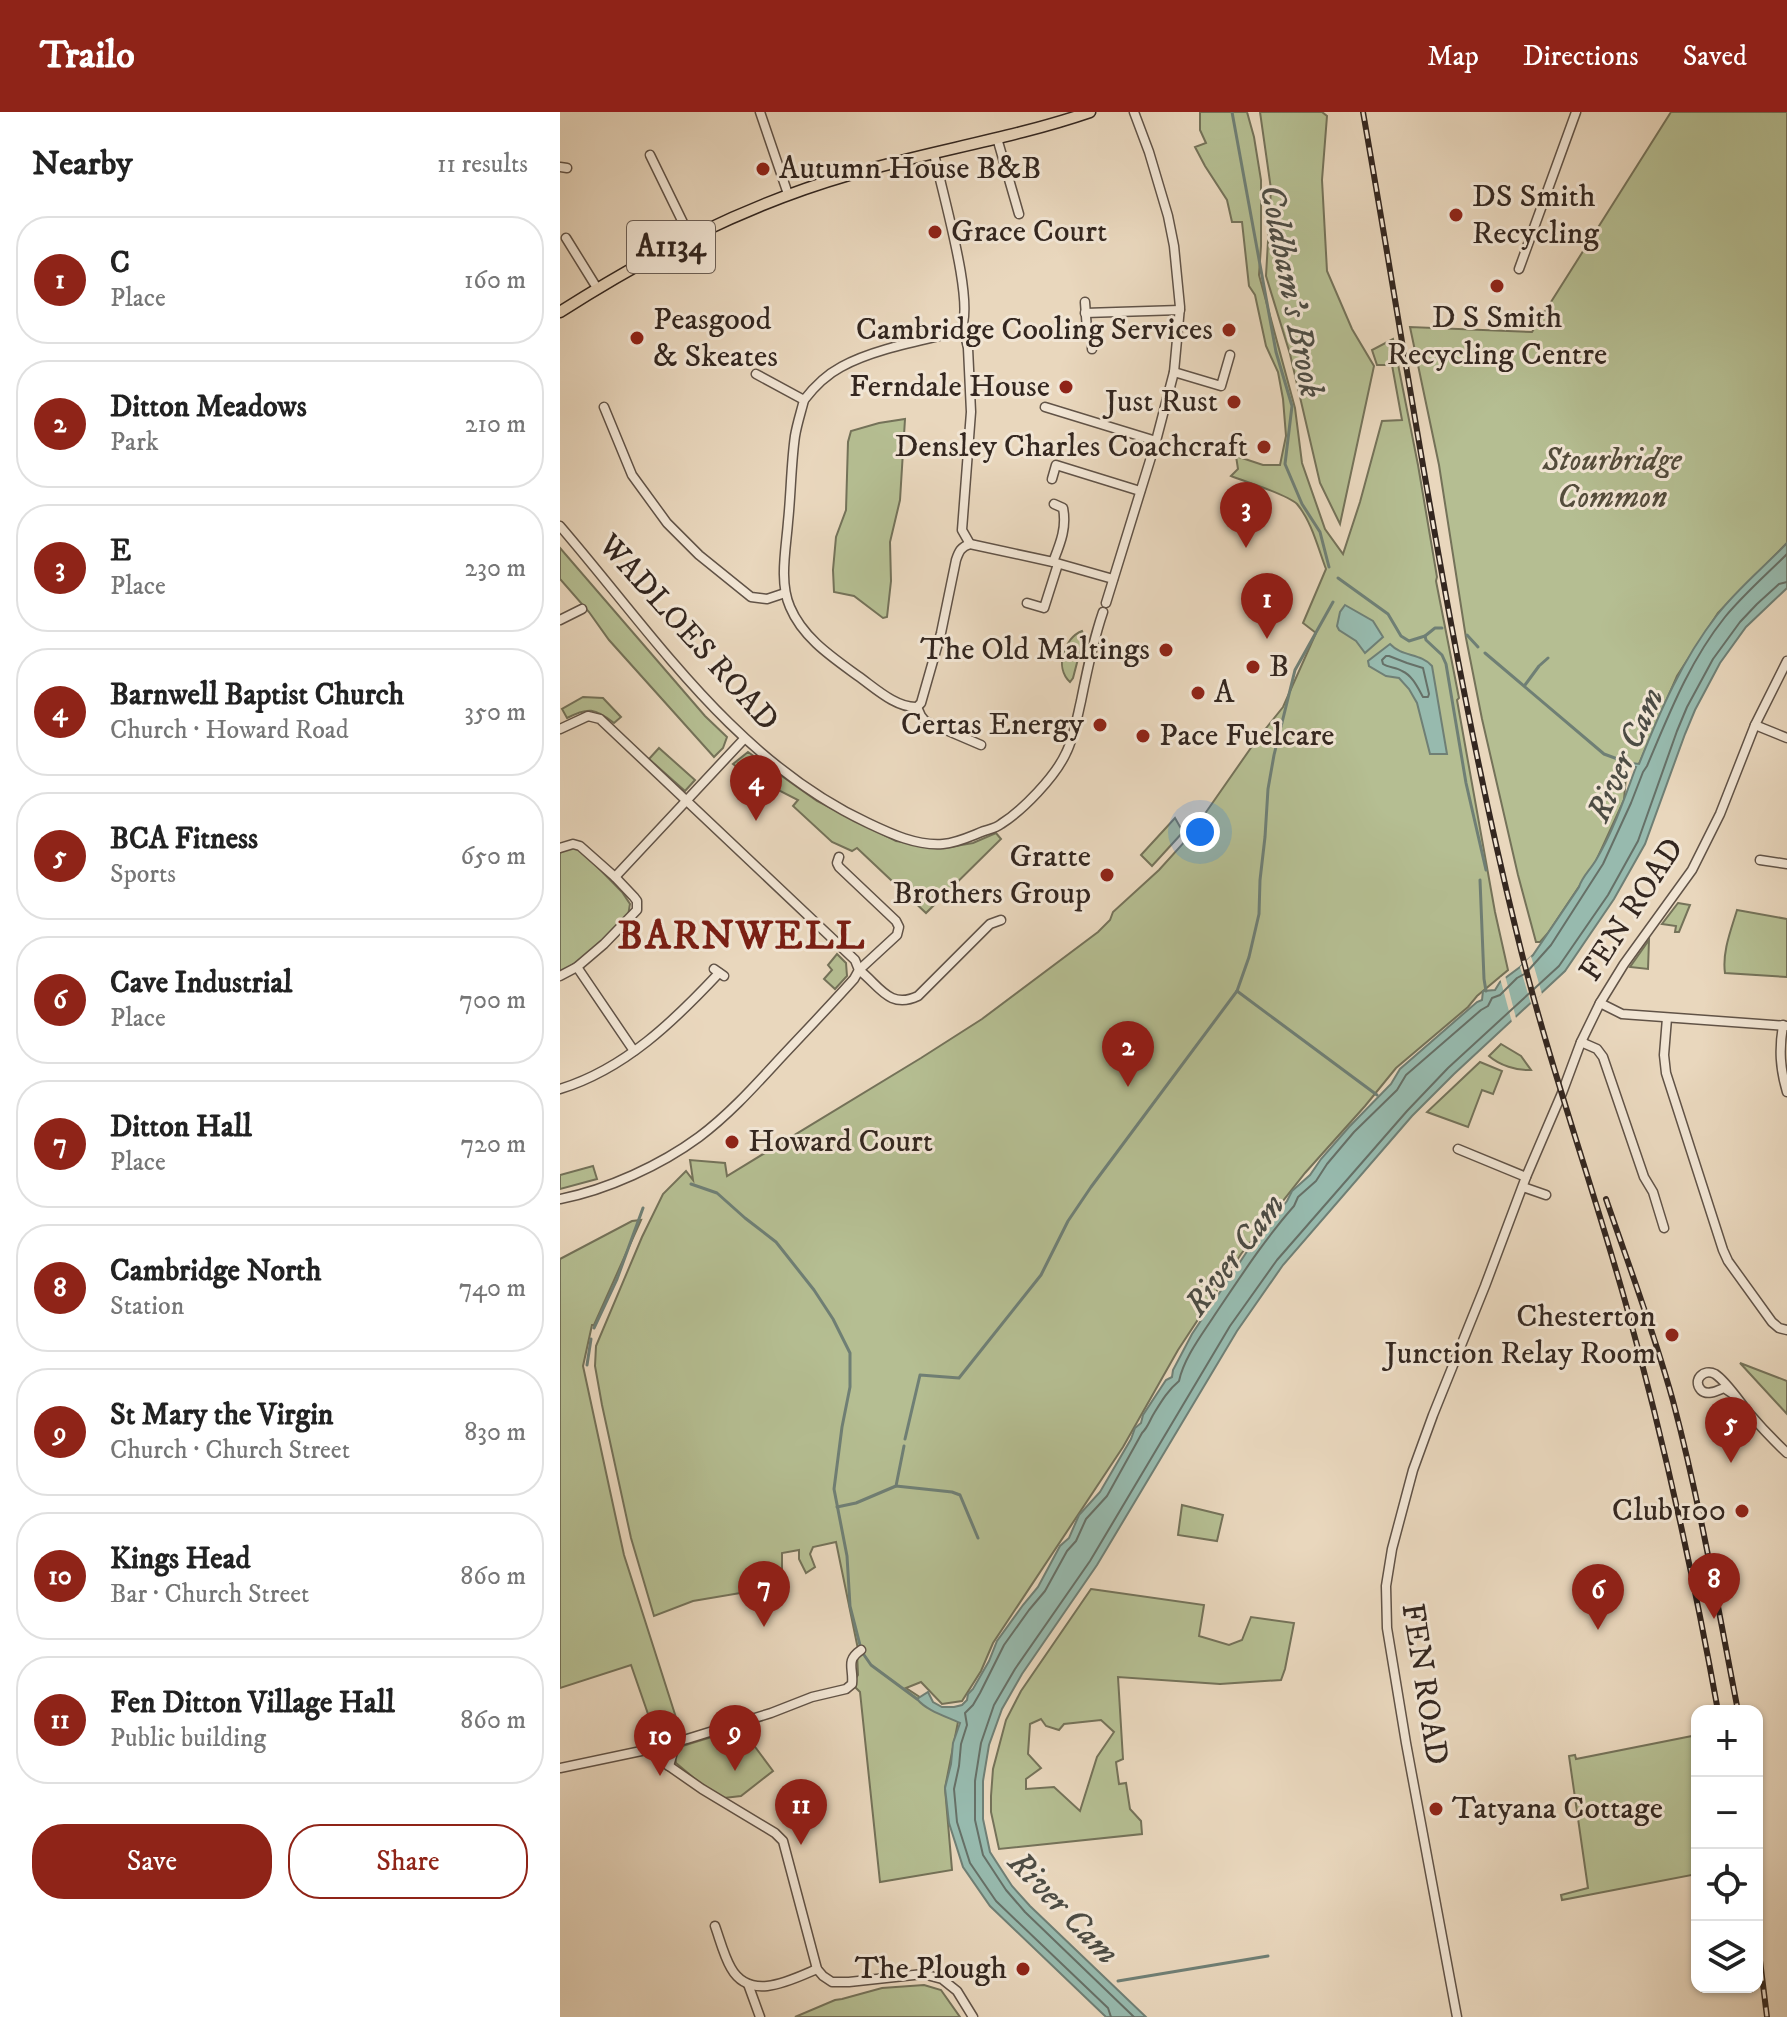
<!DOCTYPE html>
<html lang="en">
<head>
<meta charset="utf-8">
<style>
  body { margin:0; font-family:"IM FELL DW Pica",serif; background:#f6f6f6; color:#222 }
  .controls { position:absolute; right:24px; bottom:24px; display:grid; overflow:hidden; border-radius:16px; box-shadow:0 2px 6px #0004 }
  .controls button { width:72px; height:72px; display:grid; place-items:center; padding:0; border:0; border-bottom:2px solid #e0e0e0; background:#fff; color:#222; font:40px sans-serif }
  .you { position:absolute; left:640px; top:720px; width:28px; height:28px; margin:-20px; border:6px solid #fff; border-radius:50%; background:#1a73e8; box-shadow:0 0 0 12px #1a73e833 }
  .badge { display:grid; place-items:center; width:52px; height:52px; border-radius:50%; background:#8f2418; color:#fff; font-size:26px; font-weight:700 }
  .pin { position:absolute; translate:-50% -66px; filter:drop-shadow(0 2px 4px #0008) }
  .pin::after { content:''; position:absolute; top:42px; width:28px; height:24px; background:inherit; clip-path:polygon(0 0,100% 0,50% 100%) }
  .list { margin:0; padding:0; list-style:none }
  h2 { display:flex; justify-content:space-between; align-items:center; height:104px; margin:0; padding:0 32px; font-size:34px }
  h2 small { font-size:26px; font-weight:400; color:#767676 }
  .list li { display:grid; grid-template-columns:52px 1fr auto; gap:24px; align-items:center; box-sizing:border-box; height:128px; margin:0 16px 16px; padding:0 16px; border:2px solid #e0e0e0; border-radius:32px }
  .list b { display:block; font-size:30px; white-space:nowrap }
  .list p { margin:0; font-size:26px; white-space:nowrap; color:#767676 }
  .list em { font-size:26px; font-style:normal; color:#767676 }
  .actions { display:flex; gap:16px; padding:24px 32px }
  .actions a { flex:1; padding:18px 0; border:2px solid #8f2418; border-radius:32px; text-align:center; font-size:28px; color:#8f2418 }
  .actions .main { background:#8f2418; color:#fff }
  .icon { flex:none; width:44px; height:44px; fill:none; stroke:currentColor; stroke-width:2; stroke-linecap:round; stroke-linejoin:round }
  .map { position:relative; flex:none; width:1227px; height:1905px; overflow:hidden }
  header { display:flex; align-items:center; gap:48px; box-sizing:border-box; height:112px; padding:0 40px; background:#8f2418; color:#fff }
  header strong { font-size:38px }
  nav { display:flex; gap:44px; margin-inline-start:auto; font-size:28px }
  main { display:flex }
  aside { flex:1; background:#fff }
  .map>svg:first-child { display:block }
</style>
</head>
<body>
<header>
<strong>Trailo</strong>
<nav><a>Map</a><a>Directions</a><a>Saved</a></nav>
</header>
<main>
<aside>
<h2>Nearby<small>11 results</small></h2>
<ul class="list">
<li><span class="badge">1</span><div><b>C</b><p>Place</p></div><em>160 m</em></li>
<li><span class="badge">2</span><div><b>Ditton Meadows</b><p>Park</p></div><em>210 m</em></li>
<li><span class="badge">3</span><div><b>E</b><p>Place</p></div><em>230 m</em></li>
<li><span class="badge">4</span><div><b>Barnwell Baptist Church</b><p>Church · Howard Road</p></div><em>350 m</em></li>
<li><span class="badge">5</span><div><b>BCA Fitness</b><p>Sports</p></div><em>650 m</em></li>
<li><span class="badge">6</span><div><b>Cave Industrial</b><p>Place</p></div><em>700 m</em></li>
<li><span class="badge">7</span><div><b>Ditton Hall</b><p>Place</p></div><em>720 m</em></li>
<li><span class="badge">8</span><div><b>Cambridge North</b><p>Station</p></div><em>740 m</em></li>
<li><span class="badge">9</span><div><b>St Mary the Virgin</b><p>Church · Church Street</p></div><em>830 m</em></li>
<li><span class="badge">10</span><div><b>Kings Head</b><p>Bar · Church Street</p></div><em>860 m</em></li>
<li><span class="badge">11</span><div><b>Fen Ditton Village Hall</b><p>Public building</p></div><em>860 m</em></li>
</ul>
<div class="actions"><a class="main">Save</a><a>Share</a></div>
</aside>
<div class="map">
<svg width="1227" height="1905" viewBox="0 0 1227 1905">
  <rect width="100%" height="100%" fill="#e9d7bd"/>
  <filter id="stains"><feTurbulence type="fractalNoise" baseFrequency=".0025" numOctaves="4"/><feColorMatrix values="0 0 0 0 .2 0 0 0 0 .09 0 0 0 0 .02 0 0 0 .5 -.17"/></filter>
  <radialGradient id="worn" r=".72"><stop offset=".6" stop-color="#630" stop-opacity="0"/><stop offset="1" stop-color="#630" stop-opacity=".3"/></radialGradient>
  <!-- green -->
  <g fill="#b5be92" stroke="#747259" stroke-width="2" fill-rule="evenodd">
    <path d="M640 0H687L694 25 701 68V134L699 163 735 296 742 351 765 417 783 442 800 390 822 309 842 308 832 253H817L812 238 833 227 858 353 877 465 876 469 899 586 897 588 935 800 948 858 917 884 908 895 836 956 805 994 745 1061 681 1142 618 1238 563 1335 433 1531 421 1559 402 1589 382 1592 361 1570 346 1576 398 1610 385 1676 392 1758 320 1770 300 1580 292 1572 298 1563 297 1541 299 1542 276 1430 253 1435 250 1442 255 1455 246 1461 239 1447V1438L222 1441V1474L133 1489 94 1504 71 1426 42 1293 35 1254 36 1234 82 1125 103 1082 126 1059 133 1068 130 1048 165 1051 167 1064 361 946 422 907 538 820 550 808 553 800 599 758 628 726 695 630 723 595 756 521 743 511 766 457C758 436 752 410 737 392 727 382 686 370 671 364L678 357 676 344 703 353H720L726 324 723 287 718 260 706 234 695 183 689 174 682 110H672L667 88 645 54 635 35 646 31 640 18Z"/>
    <polygon points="700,0 762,0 767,4 762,68 767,159 792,217 814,254 780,412 760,371 730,242 706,164 711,77"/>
    <polygon points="1111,0 1227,0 1227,431 1158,501 1117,564 1079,652 1067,652 1064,688 1053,712 1036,749 988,821 980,830 976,830 958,763 922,607 906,526 879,353 850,215 972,220"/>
    <polygon points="345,307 340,388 330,430 331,469 327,505 323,506 294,484 274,480 273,458 276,425 286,398 288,330 291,319 319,311"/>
    <polygon points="0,436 145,604 167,625 163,636 154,645 49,528 29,500 0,467"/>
    <path d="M522 519 524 524 513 566 510 570C494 555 504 526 522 519Z"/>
    <path d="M23 585 43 586 61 605 54 611C35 596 28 595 7 606L2 597Z"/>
    <polygon points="99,636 135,668 125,679 89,647"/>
    <polygon points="188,640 257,689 336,729 384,736 413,731 436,721 441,727 366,801 297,736 292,739 272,730 233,694 238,688 201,669 199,672 173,652"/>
    <polygon points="615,706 623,720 592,754 581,743"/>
    <path d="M10 735 17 736 23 740 62 780 70 792C69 796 69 802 67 805 56 823 19 850 0 860V741Z"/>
    <polygon points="1118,791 1130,793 1119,820 1115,820 1116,814 1102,812"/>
    <path d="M1177 798 1227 807V865L1165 861C1162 840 1171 818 1177 798Z"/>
    <polygon points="1089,828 1088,857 1070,855"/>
    <polygon points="277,842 286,851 287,864 275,877 264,867 272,858 268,853"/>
    <path d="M941 932 961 944 971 958C957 959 939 953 929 944Z"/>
    <polygon points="920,950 942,959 933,982 922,978 908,1015 867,1000"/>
    <polygon points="33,1054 37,1067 0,1077 0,1063"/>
    <polygon points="81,1108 34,1213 32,1213 23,1254 55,1402 64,1443 120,1618 96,1625 71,1553 0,1576 0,1147 72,1109"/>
    <polygon points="1180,1251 1227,1269 1227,1302"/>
    <polygon points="622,1393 663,1403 657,1429 618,1423"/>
    <path d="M531 1477 644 1493 639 1524 669 1533 682 1528 691 1505 734 1511 725 1557 721 1568 660 1572 558 1565 563 1647 556 1650 559 1672 566 1671 570 1697 581 1709 582 1722 439 1737 431 1700V1684L433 1657 446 1608 461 1579ZM481 1607 486 1614 499 1618 504 1612 541 1608 554 1620 537 1645 520 1699 494 1675 466 1677V1667L481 1656 468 1642 470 1612Z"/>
    <polygon points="181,1616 213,1659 181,1684 164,1686 141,1672 116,1651 115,1646 119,1635"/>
    <polygon points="1137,1623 1137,1762 1002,1788 1001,1783 1028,1776 1009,1644 1015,1643 1016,1647"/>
    <polygon points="364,1873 381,1878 400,1905 235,1905 275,1888 282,1887 322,1876"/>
  </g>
  <!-- water -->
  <g fill="#97baae" stroke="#6f7f75" stroke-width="2">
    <path d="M1227 431V476L1186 515 1160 551 1135 598 1125 622 1085 732 1054 787 1005 859 894 962 852 1004 723 1153 677 1219 537 1453 462 1562 442 1597 429 1633 423 1669V1707L430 1740 452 1774 470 1794 586 1905H546L430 1794 403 1755 389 1711 385 1676 391 1652 393 1631 400 1611C385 1604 367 1599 357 1587L368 1580 373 1590 382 1595H394L402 1593 407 1588 408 1582 413 1577 429 1549 437 1529 463 1493 478 1475 500 1434 509 1426 519 1403 540 1380 571 1327 575 1316 581 1311 583 1303 606 1268 612 1265 613 1258 632 1222 688 1138 727 1089 732 1079 750 1063 761 1047 789 1015 831 972 840 957 917 890 922 888 923 879 935 878 940 870 960 855 973 843 1019 775C1022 765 1030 758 1036 748 1053 720 1064 687 1076 655L1070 654 1072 651 1079 652C1100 599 1122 548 1157 503 1177 477 1204 455 1227 431Z"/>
    <polygon points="785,493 813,509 823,525 805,541 796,529 779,518 777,514 780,500"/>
    <path d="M830 532C842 545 861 541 872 554L887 642H870L857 591 849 577 839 566 826 564 809 554 808 549Z"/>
  </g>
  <!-- pier -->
  <g fill="#e9d7bd">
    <polygon points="971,844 982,882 971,892 960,855"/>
    <polygon points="945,863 957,910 953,914 940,866"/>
  </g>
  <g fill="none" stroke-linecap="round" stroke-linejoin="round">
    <!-- shore -->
    <g stroke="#667067" stroke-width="2">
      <path d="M826 544H829L847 551 863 556 869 582 868 585H863C858 576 852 563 842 559 836 555 829 556 823 552L822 548Z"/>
      <path d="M551 1905 548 1896 436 1789 410 1751 397 1710 394 1677 399 1654 401 1632 407 1613 405 1601 413 1593 420 1581 444 1533 469 1498 485 1479 507 1439 516 1429 526 1407 547 1384 582 1321C588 1315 589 1310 593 1303 601 1290 608 1278 619 1269 624 1246 641 1224 654 1204 679 1167 704 1128 734 1094L738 1085 756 1069 767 1052 794 1020 837 978 846 963 921 898 928 894 932 886 940 883 957 866 966 861 991 833 1043 752 1071 691 1083 660 1087 654C1109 602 1129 550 1165 505 1184 482 1206 463 1227 442"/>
      <polyline points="574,1905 465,1800 446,1778 423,1743 415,1708 415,1669 421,1631 434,1593 455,1557 530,1449 670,1214 717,1148 847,999 888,956 999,854 1048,783 1078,729 1117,619 1127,595 1153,547 1180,510 1197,492 1219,472 1227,470"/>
    </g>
    <!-- stream -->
    <g stroke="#6f7f75" stroke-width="3">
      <polyline points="672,0 716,240 732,294 725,352 742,392 760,420 769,455"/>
      <polyline points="778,466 828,502 841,524 849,529 865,524 875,516 882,516"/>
      <polyline points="907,523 918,535"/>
      <polyline points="865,524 866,528 882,543 886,552 906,671 926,758"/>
      <polyline points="925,541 1044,642 1071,652"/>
      <polyline points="965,573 979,554 988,546"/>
      <polyline points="920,768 924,867 926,879"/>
      <polyline points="677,879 817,983"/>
      <polyline points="131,1072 157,1081 185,1106 216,1130 254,1178 273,1207 290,1241 290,1275 282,1315 274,1377 287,1444 290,1494 300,1533"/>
      <polyline points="34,1216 57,1167 83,1096"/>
      <polyline points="27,1253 31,1227"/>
      <polyline points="345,1327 360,1263 399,1266 481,1163 508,1109 531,1075 677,879 689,845 699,802 700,768 705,725 708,677 714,643 735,558 773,490"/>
      <polyline points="336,1374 392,1380 400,1383 418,1426"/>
      <polyline points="277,1395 296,1391 336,1374 344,1334"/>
      <polyline points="302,1540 311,1553 357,1587"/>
      <polyline points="558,1869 708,1844"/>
    </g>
    <!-- minor casing -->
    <g stroke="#615347" stroke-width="11">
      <g id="minor">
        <polyline points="200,0 228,82"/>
        <polyline points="437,26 459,102"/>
        <polyline points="90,43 130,125"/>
        <polyline points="0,55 7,56"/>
        <polyline points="6,126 37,176"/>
        <polyline points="959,157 1016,0"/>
        <polyline points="525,190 527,218 532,228 532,237"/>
        <polyline points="525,201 620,198"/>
        <polyline points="400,219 406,227 408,236 411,300 402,418 410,432"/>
        <polyline points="614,260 661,274 670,243"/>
        <path d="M196 262 244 288C241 300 237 312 235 324 231 352 231 382 228 410 226 437 219 470 230 495 243 526 272 545 298 564 315 576 336 596 357 595L361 591 381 521 396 448C399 439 401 435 410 432L493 450 553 467"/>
        <path d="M244 288C254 275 266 263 281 255 313 237 364 228 400 219 417 195 380 74 374 41"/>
        <polyline points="44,295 72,363 107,411 139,443 191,485 207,487 225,481"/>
        <polyline points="485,295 596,329"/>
        <polyline points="492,367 496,353 580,379"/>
        <path d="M0 414C93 522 175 649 308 711 331 722 357 734 383 732 397 731 411 724 424 719 430 717 436 716 441 712 463 698 495 665 506 641 514 625 517 606 521 589 527 559 533 529 543 500"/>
        <path d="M493 450C500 432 507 416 503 396L494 392"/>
        <polyline points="467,491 484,496 498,452"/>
        <polyline points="546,491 596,329 614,260 620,195 614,134 608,104 589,40 574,0"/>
        <polyline points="0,508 22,497"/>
        <polyline points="357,595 361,604 365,609 421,633"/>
        <polyline points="1195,613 1227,626"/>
        <path d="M0 617 28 604 40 607 295 848 299 858 294 867C268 896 241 924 214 953 191 978 167 1004 139 1025 101 1053 47 1078 0 1087"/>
        <polyline points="0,736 13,732 20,734 55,765 74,785 77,789 77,798 44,832 17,855 0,864"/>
        <path d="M279 745 277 751 279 755 336 809 339 815 337 823 299 858C319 873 329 898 358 884L430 812 441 808"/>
        <polyline points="1200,748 1227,752"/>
        <polyline points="55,765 184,627"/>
        <polyline points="17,855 74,939"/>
        <polyline points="154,857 164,864"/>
        <polyline points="1040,891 1062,902 1227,914"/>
        <polyline points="1107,906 1104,943 1106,961 1163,1138 1168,1149 1212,1210 1219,1216 1227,1218"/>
        <path d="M1223 913C1219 938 1220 956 1227 980"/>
        <polyline points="1021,930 1037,937 1043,945 1084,1065 1093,1080 1104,1116"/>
        <path d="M0 977C65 957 114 909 159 861"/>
        <polyline points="898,1037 966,1065"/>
        <polyline points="963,1075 986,1083"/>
        <path d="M1173 1282 1164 1276C1157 1279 1147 1284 1141 1278 1132 1268 1144 1256 1155 1262 1166 1269 1179 1289 1188 1300 1200 1314 1213 1328 1227 1341"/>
        <polyline points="86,1638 142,1677 215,1721 223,1729 257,1857 263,1864 272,1870 289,1870 363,1862 382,1867 397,1879 413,1905"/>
        <polyline points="109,1654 116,1630"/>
        <path d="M0 1656 86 1638 127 1627 211 1601 252 1585 286 1577 292 1572C294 1556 285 1549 301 1538"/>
        <path d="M155 1814C160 1828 164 1844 171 1856 190 1890 231 1868 257 1857"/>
        <polyline points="188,1872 200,1905"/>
        <polyline points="897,1905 846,1631 827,1516 826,1474 832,1437 853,1358 873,1303 925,1174 966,1065 1002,981 1021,930 1040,891 1064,852 1132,758 1160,702 1195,613 1227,549"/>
      </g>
    </g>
    <!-- major casing -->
    <g stroke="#342720" stroke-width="13">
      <path id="major" d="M0 200C91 142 185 93 289 63 369 39 451 27 530 0"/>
    </g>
    <!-- minor -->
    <use href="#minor" stroke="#f1e5d4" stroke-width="8"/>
    <!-- major -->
    <use href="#major" stroke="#e9d7bd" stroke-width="10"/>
    <!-- rail casing -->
    <g stroke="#342720" stroke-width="6">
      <g id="rail">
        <path d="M803 0C851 273 890 548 956 818 986 943 1030 1065 1065 1189 1103 1324 1133 1461 1158 1599"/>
        <path d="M1046 1087C1069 1154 1094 1220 1113 1289 1140 1391 1158 1496 1178 1599"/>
        <polyline points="1197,1824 1207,1905"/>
      </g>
    </g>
    <!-- rail -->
    <use href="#rail" stroke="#f1e5d4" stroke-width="3" stroke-dasharray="9" stroke-linecap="butt"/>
  </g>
  <!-- markers -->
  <g fill="#8f2418" stroke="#f1e5d4" stroke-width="3">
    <circle cx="203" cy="57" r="8"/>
    <circle cx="896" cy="103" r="8"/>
    <circle cx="375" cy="120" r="8"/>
    <circle cx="937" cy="174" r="8"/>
    <circle cx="669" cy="218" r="8"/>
    <circle cx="77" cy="226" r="8"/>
    <circle cx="506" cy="275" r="8"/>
    <circle cx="674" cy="290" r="8"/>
    <circle cx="704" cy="335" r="8"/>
    <circle cx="606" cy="538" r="8"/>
    <circle cx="693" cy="555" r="8"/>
    <circle cx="638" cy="581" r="8"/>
    <circle cx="540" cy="613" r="8"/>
    <circle cx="583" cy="624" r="8"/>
    <circle cx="547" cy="763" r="8"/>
    <circle cx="172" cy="1030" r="8"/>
    <circle cx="1112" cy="1223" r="8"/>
    <circle cx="1182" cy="1399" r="8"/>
    <circle cx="876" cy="1697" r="8"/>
    <circle cx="463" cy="1857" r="8"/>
  </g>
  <g text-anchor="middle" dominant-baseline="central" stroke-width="6" stroke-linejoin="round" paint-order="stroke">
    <!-- shield labels -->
    <rect fill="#f1e5d4" stroke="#6d6056" stroke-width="2" x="67" y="109" width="88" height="52" rx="6"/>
    <g font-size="30" font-weight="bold" fill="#342720">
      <text x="111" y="135">A1134</text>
    </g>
    <!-- poi labels -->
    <g font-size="32" fill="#342720" stroke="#f1e5d4" text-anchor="end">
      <text x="219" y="57" text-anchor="start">Autumn House B&amp;B</text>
      <text x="912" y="85" text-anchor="start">DS Smith<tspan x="912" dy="37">Recycling</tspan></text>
      <text x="391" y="120" text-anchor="start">Grace Court</text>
      <text x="937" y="206" text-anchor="middle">D S Smith<tspan x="937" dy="37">Recycling Centre</tspan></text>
      <text x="93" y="208" text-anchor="start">Peasgood<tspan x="93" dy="37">&amp; Skeates</tspan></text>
      <text x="653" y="218">Cambridge Cooling Services</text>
      <text x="490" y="275">Ferndale House</text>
      <text x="658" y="290">Just Rust</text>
      <text x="688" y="335">Densley Charles Coachcraft</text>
      <text x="590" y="538">The Old Maltings</text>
      <text x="709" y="555" text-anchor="start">B</text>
      <text x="654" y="581" text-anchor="start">A</text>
      <text x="524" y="613">Certas Energy</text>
      <text x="599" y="624" text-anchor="start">Pace Fuelcare</text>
      <text x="531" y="745">Gratte<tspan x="531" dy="37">Brothers Group</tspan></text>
      <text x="188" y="1030" text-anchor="start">Howard Court</text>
      <text x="1096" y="1205">Chesterton<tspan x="1096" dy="37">Junction Relay Room</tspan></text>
      <text x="1166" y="1399">Club 100</text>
      <text x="892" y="1697" text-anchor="start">Tatyana Cottage</text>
      <text x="447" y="1857">The Plough</text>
    </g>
    <!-- park labels -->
    <g font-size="32" font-style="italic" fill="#544d3c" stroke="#f1e5d4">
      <text x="1052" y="349">Stourbridge<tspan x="1052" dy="37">Common</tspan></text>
    </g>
    <!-- street labels -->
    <g font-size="32" fill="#342720" stroke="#f1e5d4">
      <text transform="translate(128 521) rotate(48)">WADLOES ROAD</text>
      <text transform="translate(1072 798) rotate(-57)">FEN ROAD</text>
      <text transform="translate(864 1572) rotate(81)">FEN ROAD</text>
    </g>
    <!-- water labels -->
    <g font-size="34" font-style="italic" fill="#4d4c44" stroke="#f1e5d4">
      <text transform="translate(731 179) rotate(79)">Coldham's Brook</text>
      <text transform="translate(1066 643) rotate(-66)">River Cam</text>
      <text transform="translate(675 1143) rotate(-53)">River Cam</text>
      <text transform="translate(503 1796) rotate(46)">River Cam</text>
    </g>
    <!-- district labels -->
    <g font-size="40" font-weight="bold" letter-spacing="2" fill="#7a1f14" stroke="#f1e5d4">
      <text x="182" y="825">BARNWELL</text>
    </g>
  </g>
  <rect width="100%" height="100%" filter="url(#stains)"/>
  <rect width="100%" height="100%" fill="url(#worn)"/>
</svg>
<div class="controls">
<button>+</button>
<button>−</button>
<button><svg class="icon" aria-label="locate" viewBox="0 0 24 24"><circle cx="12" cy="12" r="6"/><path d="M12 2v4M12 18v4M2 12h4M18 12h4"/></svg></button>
<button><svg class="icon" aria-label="layers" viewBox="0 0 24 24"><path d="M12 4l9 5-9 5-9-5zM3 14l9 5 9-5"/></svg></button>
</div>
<div class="you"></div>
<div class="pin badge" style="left:707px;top:527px">1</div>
<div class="pin badge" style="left:568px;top:975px">2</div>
<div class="pin badge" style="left:686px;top:436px">3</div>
<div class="pin badge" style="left:196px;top:709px">4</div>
<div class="pin badge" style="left:1171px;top:1351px">5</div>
<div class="pin badge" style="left:1038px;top:1518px">6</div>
<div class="pin badge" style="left:204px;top:1515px">7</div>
<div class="pin badge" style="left:1154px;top:1507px">8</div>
<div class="pin badge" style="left:175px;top:1659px">9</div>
<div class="pin badge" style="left:100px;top:1664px">10</div>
<div class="pin badge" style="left:241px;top:1733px">11</div>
</div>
</main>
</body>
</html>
